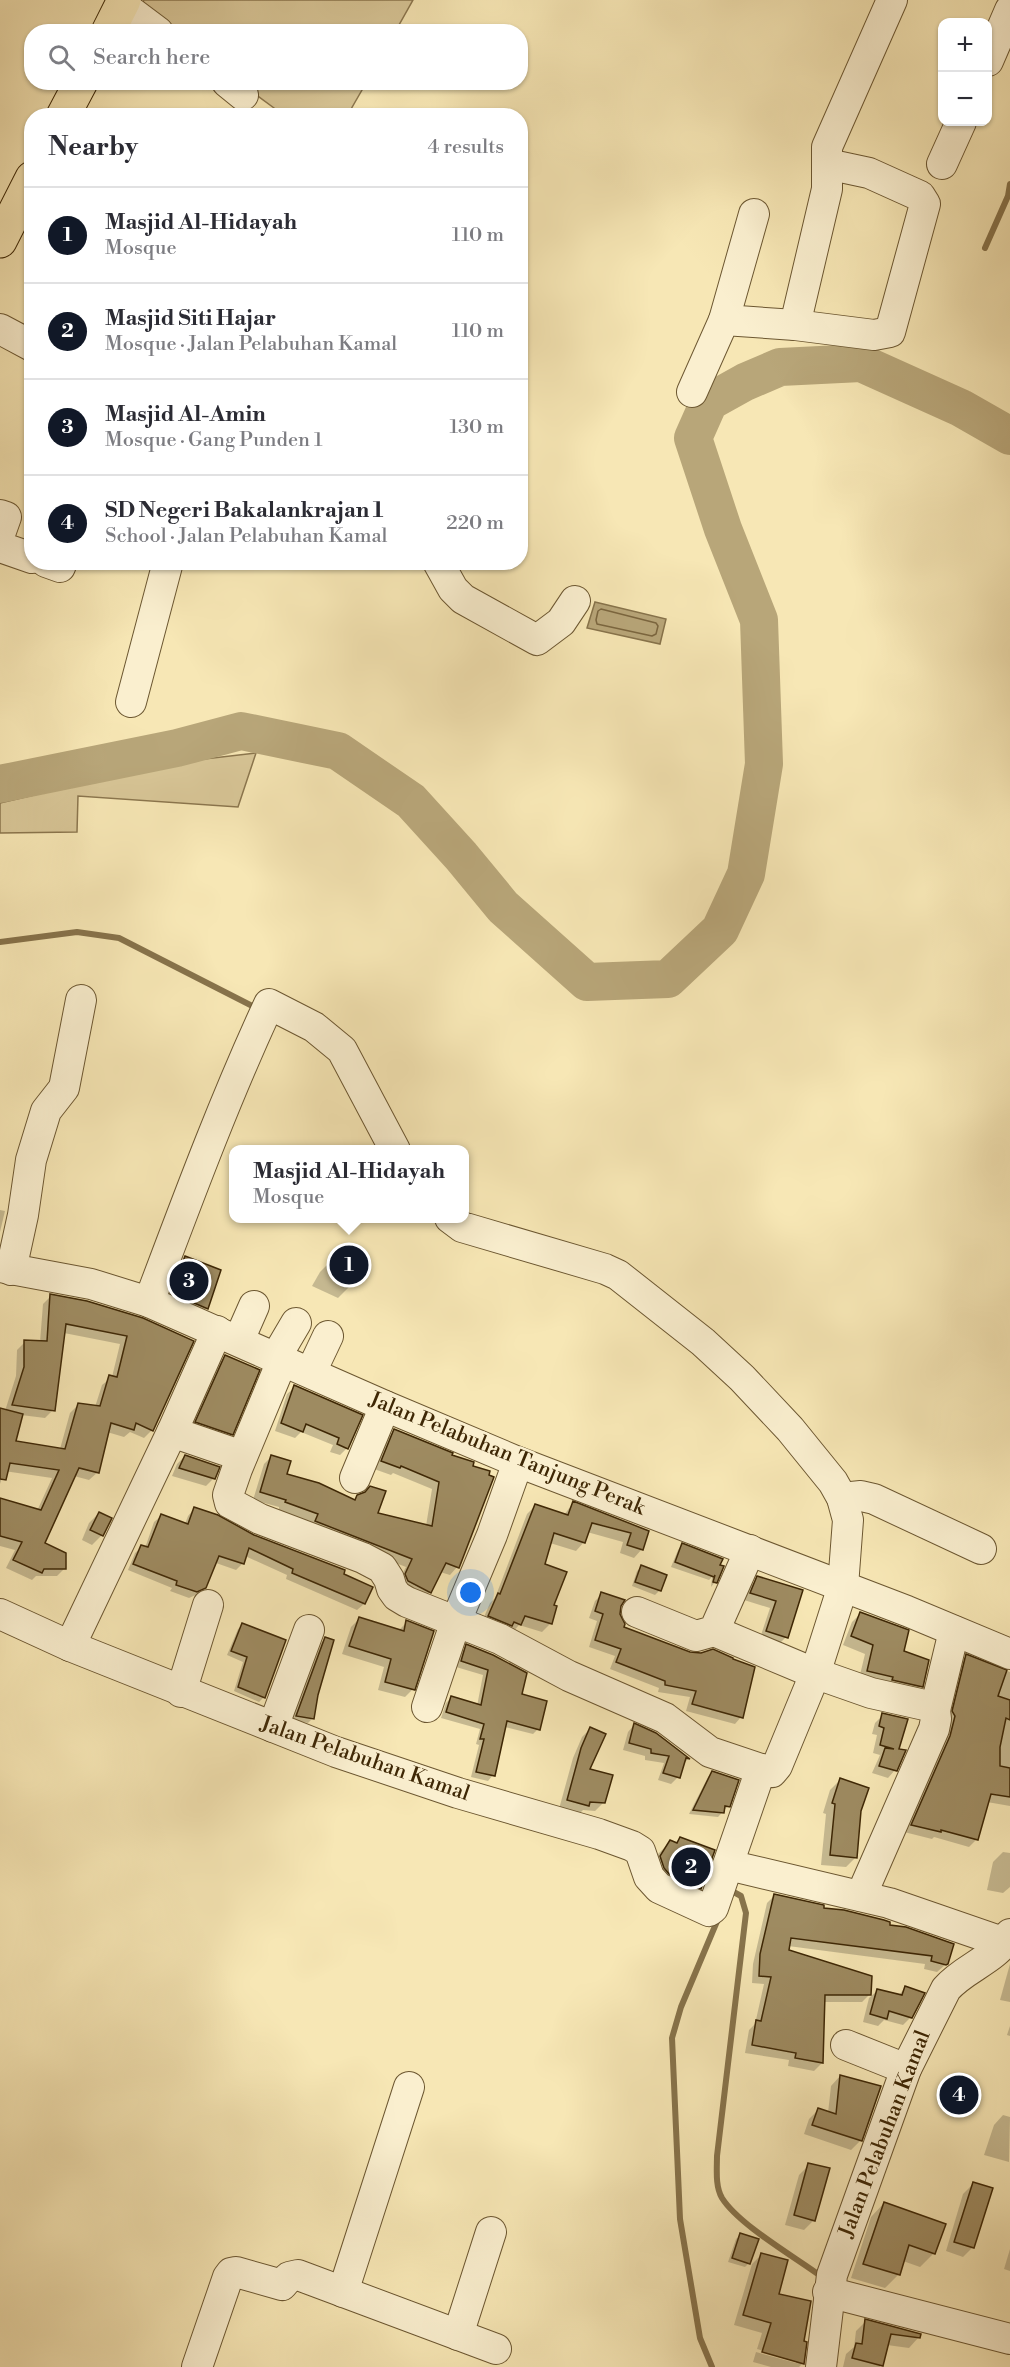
<!DOCTYPE html>
<html lang="en">
<head>
<meta charset="utf-8">
<style>
  body { margin:0; font-family:"Libre Bodoni",serif; background:#f2f2f3; color:#2b2b33 }
  .controls { position:absolute; right:18px; top:18px; display:grid; overflow:hidden; border-radius:12px; box-shadow:0 2px 4px #0004 }
  .controls button { width:54px; height:54px; display:grid; place-items:center; padding:0; border:0; border-bottom:2px solid #e1e1e2; background:#fff; color:#2b2b33; font:30px sans-serif }
  .you { position:absolute; left:471px; top:1593px; width:21px; height:21px; margin:-15px; border:4px solid #fff; border-radius:50%; background:#1a73e8; box-shadow:0 0 0 9px #1a73e833 }
  .badge { display:grid; place-items:center; width:39px; height:39px; border-radius:50%; background:#111827; color:#fff; font-size:20px; font-weight:700 }
  .pin { position:absolute; translate:-50% -50%; border:3px solid #fff; box-shadow:0 2px 6px #0006 }
  .popup { position:absolute; left:229px; top:1145px; width:240px; height:78px; box-sizing:border-box; display:grid; place-content:center; border-radius:12px; background:#fff; filter:drop-shadow(0 2px 4px #0005); font-size:20px; white-space:nowrap; color:#7c7c81 }
  .popup b { font-size:22px; color:#2b2b33 }
  .popup::after { content:''; position:absolute; left:50%; top:100%; margin-left:-12px; border:12px solid transparent; border-top-color:#fff }
  .list { margin:0; padding:0; list-style:none }
  h2 { display:flex; justify-content:space-between; align-items:center; height:78px; margin:0; padding:0 24px; font-size:26px }
  h2 small { font-size:20px; font-weight:400; color:#7c7c81 }
  .list li { display:grid; grid-template-columns:39px 1fr auto; gap:18px; align-items:center; box-sizing:border-box; height:96px; padding:0 24px; border-top:2px solid #e1e1e2 }
  .list b { display:block; font-size:22px; white-space:nowrap }
  .list p { margin:0; font-size:20px; white-space:nowrap; color:#7c7c81 }
  .list em { font-size:20px; font-style:normal; color:#7c7c81 }
  .icon { flex:none; width:33px; height:33px; fill:none; stroke:currentColor; stroke-width:2; stroke-linecap:round; stroke-linejoin:round }
  .map { position:relative; flex:none; width:1010px; height:2367px; overflow:hidden }
  .search { position:absolute; background:#fff; box-shadow:0 2px 4px #0004; left:24px; top:24px; width:504px; height:66px; display:flex; align-items:center; gap:15px; box-sizing:border-box; padding:0 21px; border-radius:24px; color:#7c7c81; font-size:22px }
  .panel { position:absolute; background:#fff; box-shadow:0 2px 4px #0004; left:24px; top:108px; width:504px; height:462px; border-radius:24px }
  .map>svg:first-child { display:block }
</style>
</head>
<body>
<div class="map">
<svg width="1010" height="2367" viewBox="0 0 1010 2367">
  <rect width="100%" height="100%" fill="#f7e7b5"/>
  <filter id="stains"><feTurbulence type="fractalNoise" baseFrequency=".00333" numOctaves="4"/><feColorMatrix values="0 0 0 0 .2 0 0 0 0 .09 0 0 0 0 .02 0 0 0 .5 -.17"/></filter>
  <radialGradient id="worn" r=".72"><stop offset=".6" stop-color="#630" stop-opacity="0"/><stop offset="1" stop-color="#630" stop-opacity=".3"/></radialGradient>
  <!-- green -->
  <g fill="#d8c697" stroke="#8b764e" stroke-width="1.5">
    <polygon points="144,0 413,0 395,32 171,31 140,9"/>
    <polygon points="240,83 366,83 347,116 267,115 274,108"/>
    <polygon points="256,753 238,807 78,796 77,832 0,833 0,803 170,763"/>
  </g>
  <!-- water -->
  <polygon fill="#b8a679" stroke="#87734b" stroke-width="1.5" points="595,602 666,619 660,644 587,628"/>
  <!-- shadow -->
  <g fill="#0003" fill-rule="evenodd">
    <polygon points="0,1210 5,1211 0,1232"/>
    <polygon points="340,1252 358,1278 338,1298 312,1286 320,1272"/>
    <polygon points="185,1258 206,1308 186,1328 152,1313 165,1278"/>
    <path d="M51 1296 142 1320 152 1430 144 1438 130 1432 124 1437 107 1432 98 1472 89 1480 74 1476 43 1543 65 1568 57 1576H36L32 1580 6 1568 15 1550 0 1546V1499L37 1511 52 1478 4 1471 0 1484V1410L5 1411 16 1376 17 1350 25 1342H40L43 1304ZM64 1333 120 1344 112 1377 102 1385 95 1407 78 1405 70 1413 60 1449 14 1442 21 1415 45 1418 53 1410Z"/>
    <polygon points="226,1356 231,1434 225,1440 190,1428 219,1363"/>
    <polygon points="295,1387 361,1416 347,1448 340,1455 330,1452 333,1445 301,1432 295,1438 275,1431 287,1394"/>
    <polygon points="395,1430 451,1454 457,1567 450,1575 440,1572 430,1592 422,1600 398,1582 406,1567 308,1529 311,1522 279,1510 279,1507 253,1500 264,1464 272,1456 286,1475 353,1501 357,1496 376,1514 426,1526 432,1489 393,1473 391,1475 374,1469 387,1438"/>
    <polygon points="185,1456 214,1478 206,1486 172,1476 177,1464"/>
    <path d="M573 1503 647 1532 642 1549 634 1558 620 1553 623 1542 587 1532 584 1542 576 1551 550 1543 543 1565 552 1606 555 1607 550 1624 542 1632 519 1625 512 1633 481 1624 490 1603 495 1598 527 1514 535 1506 564 1515ZM585 1520 605 1525 612 1528 584 1522Z"/>
    <polygon points="194,1509 371,1587 364,1604 357,1610 286,1579 287,1575 245,1556 243,1563 236,1570 216,1563 205,1587 198,1594 189,1598 170,1591 172,1588 128,1570 135,1553 142,1547 145,1548 154,1522 161,1516 185,1524 188,1516"/>
    <polygon points="99,1513 102,1535 92,1545 82,1540 89,1523"/>
    <polygon points="682,1545 720,1560 715,1582 711,1587 712,1577 709,1580 671,1567 678,1550"/>
    <polygon points="642,1567 660,1590 655,1595 632,1586 637,1571"/>
    <polygon points="758,1578 801,1591 786,1637 779,1644 760,1638 770,1608 744,1600 751,1585"/>
    <polygon points="602,1594 618,1614 622,1627 741,1717 735,1724 686,1711 690,1697 658,1692 659,1688 610,1669 615,1656 589,1647 597,1621 589,1618 595,1601"/>
    <polygon points="861,1613 902,1651 921,1686 913,1695 859,1679 865,1654 843,1645 852,1622"/>
    <polygon points="359,1619 398,1631 407,1622 413,1689 405,1697 378,1690 384,1667 342,1654 351,1627"/>
    <polygon points="243,1625 264,1697 259,1702 234,1691 243,1662 227,1655 238,1629"/>
    <polygon points="325,1639 313,1718 308,1723 292,1720 321,1643"/>
    <polygon points="467,1646 520,1695 538,1729 533,1734 505,1727 493,1775 488,1781 471,1777 479,1745 476,1744 480,1729 441,1718 446,1703 451,1698 477,1706 483,1675 456,1667 461,1652"/>
    <polygon points="966,1656 1010,1672 1010,1806 987,1802 977,1839 969,1847 934,1837 932,1839 904,1832 945,1719 959,1664"/>
    <polygon points="883,1715 897,1750 895,1770 888,1778 872,1773 880,1755 873,1753 877,1735 872,1734 875,1723"/>
    <polygon points="634,1725 655,1734 688,1759 683,1764 678,1777 671,1784 658,1780 664,1763 645,1760 645,1756 623,1750 628,1732"/>
    <polygon points="590,1729 588,1770 604,1802 595,1811 583,1810 579,1814 559,1809 573,1758 582,1737"/>
    <polygon points="712,1772 728,1806 718,1817 689,1814 708,1777"/>
    <polygon points="840,1780 860,1811 856,1857 846,1867 821,1865 826,1814 823,1813 830,1790"/>
    <polygon points="680,1838 700,1888 680,1908 650,1862 670,1842 675,1843"/>
    <polygon points="1003,1852 1010,1853 1010,1887 1003,1893 987,1890 993,1862"/>
    <polygon points="775,1895 888,1926 945,1965 937,1972 924,1969 925,1964 788,1946 787,1951 869,1995 862,2002 824,2002 822,2063 814,2071 788,2066 789,2060 745,2053 749,2030 755,2024 764,1984 752,1983 753,1964 767,1903"/>
    <polygon points="1010,1964 1010,2002 1000,2000"/>
    <polygon points="905,1988 911,2017 903,2025 884,2020 878,2026 863,2022 869,1998 877,1991 898,1996"/>
    <polygon points="1010,2026 1010,2036 1007,2035"/>
    <polygon points="840,2076 879,2088 860,2141 851,2150 804,2134 809,2119 818,2110 828,2113 831,2086"/>
    <polygon points="1003,2115 1010,2117 1009,2162 984,2155 994,2125"/>
    <polygon points="809,2165 814,2220 804,2230 785,2225 799,2175"/>
    <polygon points="973,2184 973,2247 963,2257 946,2251 963,2194"/>
    <polygon points="884,2203 934,2253 920,2267 903,2261 899,2274 885,2288 851,2278 871,2217"/>
    <polygon points="741,2235 749,2263 745,2267 728,2262 736,2239"/>
    <polygon points="1010,2249 1010,2271 1004,2269"/>
    <polygon points="762,2254 777,2295 802,2342 803,2363 799,2367 771,2367 753,2362 756,2352 796,2363 796,2360 757,2349 762,2333 734,2325 752,2264"/>
    <polygon points="866,2321 918,2338 909,2348 887,2345 880,2367 843,2367 846,2354 854,2347 856,2331"/>
  </g>
  <g fill="none" stroke-linecap="round" stroke-linejoin="round">
    <!-- shore -->
    <polygon stroke="#7b663f" stroke-width="1.5" points="601,609 656,623 658,626 656,634 652,636 597,624 596,620 598,611"/>
    <!-- stream -->
    <g stroke="#87734b" stroke-width="6">
      <polyline points="985,248 1008,196 1010,184"/>
      <polyline points="0,942 77,932 119,938 258,1009"/>
      <path d="M730 1890 741 1896 746 1913 717 2156C717 2169 715 2186 722 2198 739 2225 795 2257 822 2277"/>
      <polyline points="712,2367 700,2338 680,2219 672,2038 681,2007 718,1919"/>
    </g>
    <!-- river -->
    <polyline stroke="#b8a679" stroke-width="38" points="0,784 177,748 241,731 338,751 411,801 461,856 503,907 587,982 668,979 720,930 746,874 764,764 759,620 723,529 693,438 709,402 745,382 780,367 861,363 961,408 1010,436"/>
  </g>
  <!-- building -->
  <g fill="#9e8b61" stroke="#3e2705" stroke-width="1.5">
    <polygon points="339,1250 368,1263 359,1279 331,1266"/>
    <polygon points="185,1256 221,1270 208,1309 171,1293"/>
    <polygon points="50,1294 87,1301 143,1318 194,1341 153,1431 136,1423 134,1430 111,1423 99,1473 79,1468 45,1543 66,1553 66,1569 44,1569 42,1573 13,1560 22,1542 0,1536 0,1498 41,1510 59,1470 10,1463 6,1480 0,1479 0,1408 23,1414 16,1441 65,1449 78,1403 100,1406 109,1375 117,1377 127,1336 66,1324 55,1411 12,1405 24,1367 24,1340 47,1341"/>
    <polygon points="225,1355 260,1370 233,1435 195,1422"/>
    <polygon points="294,1385 363,1415 348,1449 337,1444 339,1438 306,1424 303,1432 281,1423"/>
    <polygon points="394,1429 453,1453 452,1455 474,1462 473,1466 490,1471 489,1475 494,1477 459,1568 446,1563 431,1593 408,1581 405,1574 412,1559 315,1521 318,1514 285,1502 286,1500 260,1492 271,1455 291,1461 287,1474 319,1483 355,1500 357,1495 365,1492 370,1486 386,1491 378,1513 432,1526 439,1482 401,1466 400,1468 381,1461"/>
    <polygon points="185,1455 220,1467 215,1479 179,1468"/>
    <polygon points="573,1501 649,1531 643,1550 627,1545 631,1533 592,1523 585,1543 554,1533 545,1564 567,1572 554,1605 557,1606 552,1624 525,1616 521,1625 514,1622 512,1626 488,1616 498,1593 500,1594 535,1504 568,1515"/>
    <polygon points="194,1507 218,1515 254,1535 345,1570 344,1574 373,1587 365,1604 292,1573 293,1569 249,1548 244,1564 219,1556 206,1588 197,1592 176,1585 177,1581 133,1564 141,1545 148,1547 161,1514 188,1524"/>
    <polygon points="99,1512 112,1518 103,1536 90,1530"/>
    <polygon points="682,1543 723,1559 720,1565 724,1566 717,1583 713,1582 715,1575 714,1577 675,1562"/>
    <polygon points="641,1565 667,1575 661,1591 635,1582"/>
    <polygon points="757,1576 803,1590 788,1638 766,1631 776,1601 750,1593"/>
    <polygon points="601,1592 625,1600 621,1606 620,1614 625,1624 624,1627 690,1652 701,1653 713,1649 733,1658 733,1659 755,1667 743,1718 692,1704 696,1691 665,1685 665,1681 616,1662 621,1649 595,1640 603,1614 595,1611"/>
    <polygon points="860,1612 909,1630 904,1651 929,1660 923,1687 892,1680 893,1677 867,1671 873,1645 851,1636"/>
    <polygon points="359,1617 404,1631 406,1620 434,1631 415,1690 385,1682 391,1659 349,1646"/>
    <polygon points="242,1623 286,1640 265,1698 238,1687 247,1657 231,1651"/>
    <polygon points="325,1637 334,1640 318,1695 314,1719 296,1716"/>
    <polygon points="466,1644 493,1655 527,1673 522,1694 547,1701 540,1730 507,1721 495,1776 476,1772 484,1739 480,1739 484,1724 446,1712 451,1696 481,1705 488,1670 461,1661"/>
    <polygon points="966,1654 1007,1670 998,1696 1010,1700 1010,1720 1006,1718 1000,1747 1000,1766 1010,1768 1010,1797 991,1794 978,1840 941,1830 941,1832 911,1825 950,1736 955,1716 952,1711"/>
    <polygon points="882,1713 908,1719 899,1749 906,1750 897,1771 879,1766 885,1748 894,1749 880,1745 884,1728 879,1726"/>
    <polygon points="634,1723 656,1733 690,1759 686,1758 680,1778 663,1773 669,1756 651,1753 651,1749 629,1743"/>
    <polygon points="590,1727 606,1734 590,1769 613,1775 605,1803 590,1802 589,1806 567,1800 581,1748"/>
    <polygon points="712,1771 739,1780 730,1807 725,1806 724,1813 693,1810"/>
    <polygon points="840,1778 869,1788 861,1811 857,1858 830,1855 835,1804 832,1803"/>
    <polygon points="680,1837 715,1850 701,1889 669,1874 664,1868 660,1856 670,1840 677,1843"/>
    <polygon points="774,1894 824,1905 824,1908 844,1910 884,1920 890,1922 890,1925 906,1927 954,1944 948,1964 946,1965 931,1961 932,1956 791,1938 789,1950 872,1976 871,1995 825,1995 823,2063 795,2058 796,2053 752,2045 756,2020 761,2021 771,1977 759,1976 760,1954"/>
    <polygon points="905,1986 925,1993 912,2018 889,2011 887,2019 870,2014 877,1989 902,1995"/>
    <polygon points="840,2075 881,2086 862,2141 812,2125 818,2108 836,2114"/>
    <polygon points="808,2163 830,2168 815,2221 794,2215"/>
    <polygon points="973,2182 993,2188 974,2248 954,2242"/>
    <polygon points="884,2202 946,2224 935,2254 909,2245 900,2275 863,2264"/>
    <polygon points="740,2233 759,2239 750,2264 732,2258"/>
    <polygon points="761,2253 788,2260 779,2294 811,2301 804,2341 807,2342 804,2364 762,2352 771,2323 743,2315"/>
    <polygon points="865,2319 921,2334 920,2338 891,2334 883,2366 852,2358 856,2343 862,2344"/>
  </g>
  <g fill="none" stroke-linecap="round" stroke-linejoin="round">
    <!-- minor casing -->
    <g stroke="#6c5731" stroke-width="32">
      <g id="minor">
        <polyline points="122,5 158,32"/>
        <polyline points="988,61 1010,10"/>
        <polyline points="227,82 243,95"/>
        <polyline points="942,164 961,122"/>
        <polyline points="724,320 754,214"/>
        <polyline points="795,325 827,189 827,164"/>
        <polyline points="0,329 32,346"/>
        <polyline points="692,392 724,320 795,325 874,335 890,332 925,204 920,196 869,173 827,164 827,147 892,0"/>
        <polyline points="0,515 6,517 0,534"/>
        <polyline points="0,547 32,558"/>
        <polyline points="46,562 60,567 62,562"/>
        <polyline points="438,562 453,589 463,599 537,640 561,622 575,601"/>
        <polyline points="131,702 168,562"/>
        <polyline points="0,1267 91,1284 149,1302 385,1406 518,1462 907,1611 1010,1654"/>
        <polyline points="11,1270 23,1215 31,1160 46,1111 64,1088 81,1000"/>
        <path d="M149 1302C187 1201 224 1101 269 1004L314 1027 342 1050 395 1150"/>
        <polyline points="239,1340 254,1306"/>
        <polyline points="276,1357 296,1323"/>
        <polyline points="282,1361 237,1469 228,1495 230,1503 260,1519 363,1558 382,1568 389,1579 392,1589 397,1596 407,1602 500,1639 569,1676 665,1718 710,1752 761,1769"/>
        <polyline points="311,1372 328,1336"/>
        <polyline points="172,1432 242,1456"/>
        <polyline points="355,1478 385,1406"/>
        <polyline points="842,1498 861,1496 874,1499 981,1549"/>
        <polyline points="637,1612 696,1636 714,1631 750,1550"/>
        <polyline points="0,1614 70,1646 336,1752 458,1793 599,1834 632,1846 640,1851 649,1877 659,1888 709,1911 713,1908 761,1769 772,1772 777,1766 815,1674 843,1586 848,1520 842,1498 833,1482 790,1429 742,1378 703,1342 618,1275 605,1269 462,1227 450,1218"/>
        <polyline points="714,1631 814,1673 871,1693 929,1706 935,1710 936,1719 934,1729 861,1896"/>
        <polyline points="70,1646 172,1432 217,1331"/>
        <polyline points="181,1692 208,1605"/>
        <polyline points="427,1707 456,1621 492,1535 518,1462"/>
        <polyline points="935,1710 954,1631"/>
        <polyline points="273,1727 309,1630"/>
        <polyline points="728,1865 889,1903 1005,1943"/>
        <polyline points="846,2045 906,2069"/>
        <polyline points="343,2292 409,2087"/>
        <polyline points="828,2292 1010,2339"/>
        <polyline points="458,2335 491,2232"/>
        <polyline points="197,2367 228,2277 231,2273 236,2272 282,2285 289,2277 298,2275 496,2349"/>
        <path d="M821 2367 832 2275 906 2069 946 1989C965 1967 996 1960 1010 1934"/>
      </g>
    </g>
    <!-- major casing -->
    <g stroke="#3e2705" stroke-width="35">
      <g id="major">
        <polyline points="108,32 124,0"/>
        <polyline points="63,116 81,82"/>
        <polyline points="0,241 32,178"/>
      </g>
    </g>
    <!-- minor -->
    <use href="#minor" stroke="#faefcf" stroke-width="30"/>
    <!-- major -->
    <use href="#major" stroke="#f7e7b5" stroke-width="33"/>
  </g>
  <g text-anchor="middle" dominant-baseline="central" stroke-width="5" stroke-linejoin="round" paint-order="stroke">
    <!-- street labels -->
    <g font-size="21" fill="#3e2705" stroke="#faefcf">
      <text transform="translate(507 1454) rotate(22)">Jalan Pelabuhan Tanjung Perak</text>
      <text transform="translate(365 1759) rotate(19)">Jalan Pelabuhan Kamal</text>
      <text transform="translate(885 2134) rotate(-69)">Jalan Pelabuhan Kamal</text>
    </g>
  </g>
  <rect width="100%" height="100%" filter="url(#stains)"/>
  <rect width="100%" height="100%" fill="url(#worn)"/>
</svg>
<div class="controls">
<button>+</button>
<button>−</button>
</div>
<div class="you"></div>
<div class="pin badge" style="left:349px;top:1265px">1</div>
<div class="popup"><b>Masjid Al-Hidayah</b>Mosque</div>
<div class="pin badge" style="left:691px;top:1867px">2</div>
<div class="pin badge" style="left:189px;top:1281px">3</div>
<div class="pin badge" style="left:959px;top:2095px">4</div>
<div class="search"><svg class="icon" aria-label="search" viewBox="0 0 24 24"><circle cx="10" cy="10" r="6"/><path d="M15 15l6 6"/></svg>Search here</div>
<section class="panel">
<h2>Nearby<small>4 results</small></h2>
<ul class="list">
<li><span class="badge">1</span><div><b>Masjid Al-Hidayah</b><p>Mosque</p></div><em>110 m</em></li>
<li><span class="badge">2</span><div><b>Masjid Siti Hajar</b><p>Mosque · Jalan Pelabuhan Kamal</p></div><em>110 m</em></li>
<li><span class="badge">3</span><div><b>Masjid Al-Amin</b><p>Mosque · Gang Punden 1</p></div><em>130 m</em></li>
<li><span class="badge">4</span><div><b>SD Negeri Bakalankrajan 1</b><p>School · Jalan Pelabuhan Kamal</p></div><em>220 m</em></li>
</ul>
</section>
</div>
</body>
</html>
